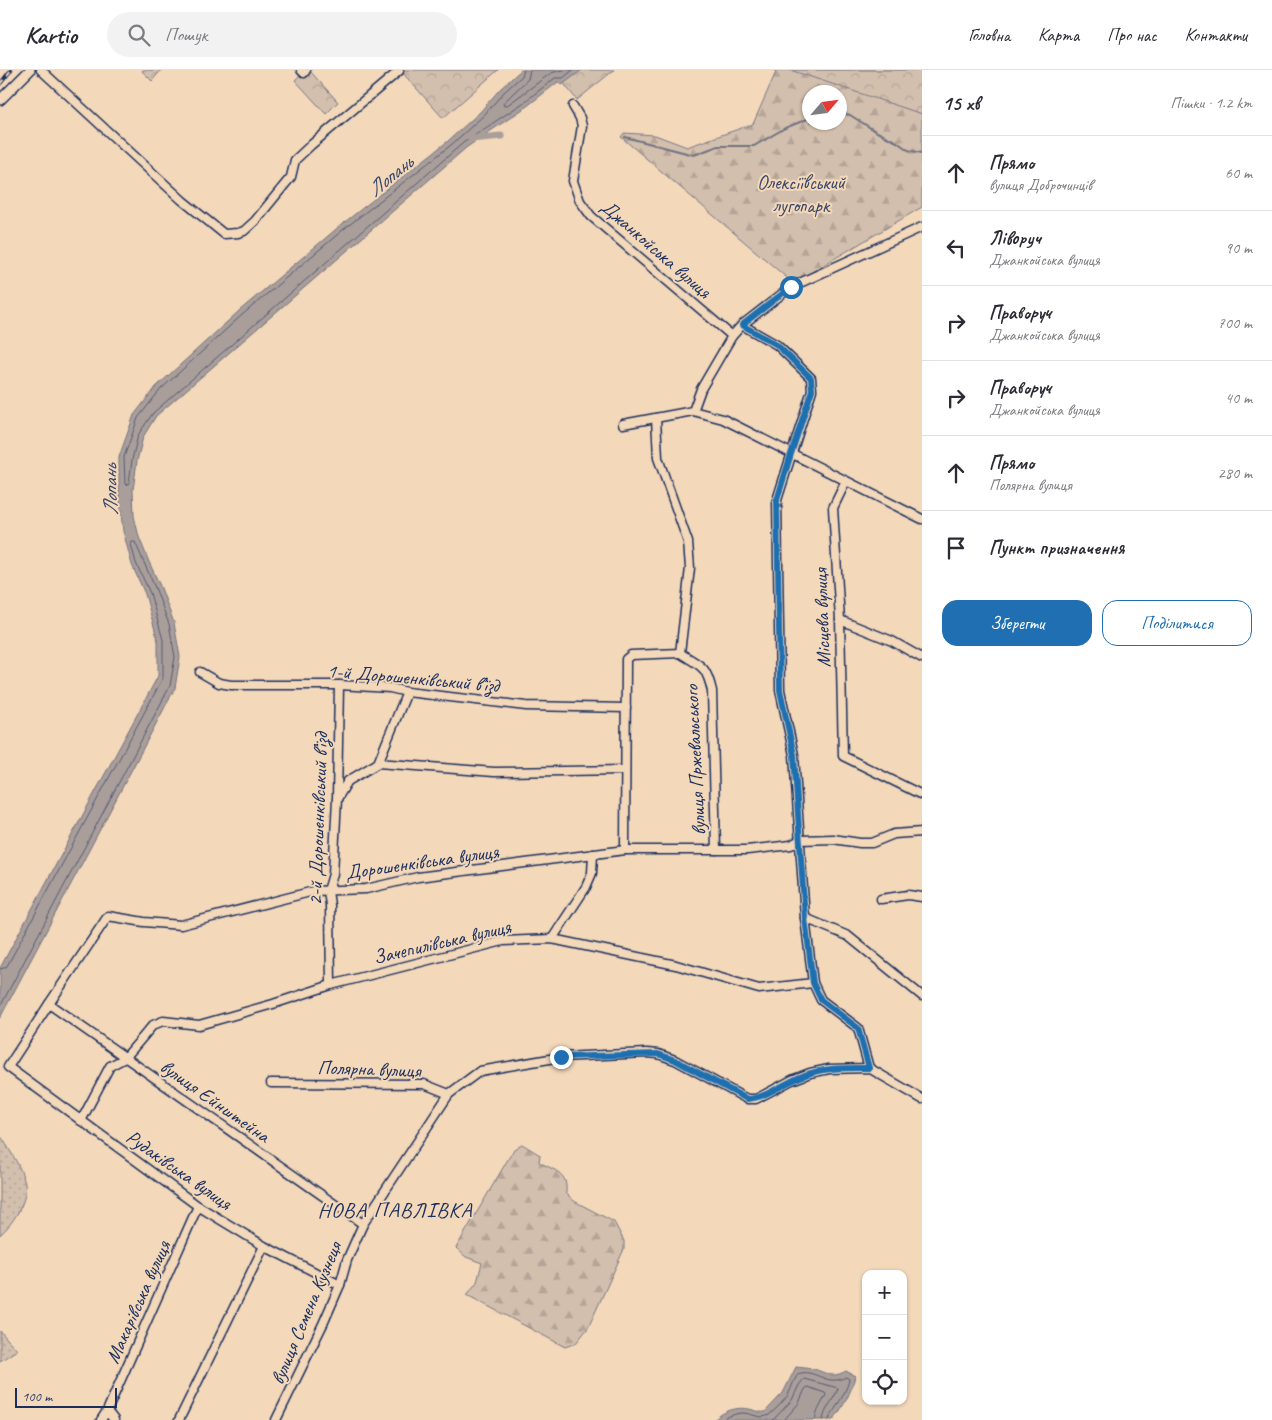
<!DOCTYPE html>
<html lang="uk">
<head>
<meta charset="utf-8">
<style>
  body { margin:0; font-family:Caveat,sans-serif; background:#f2f2f3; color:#2b2b33 }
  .controls { position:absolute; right:15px; bottom:15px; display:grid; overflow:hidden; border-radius:10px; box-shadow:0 1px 4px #0004 }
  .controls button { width:45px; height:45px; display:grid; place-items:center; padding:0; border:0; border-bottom:1px solid #e1e1e2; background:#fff; color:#2b2b33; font:25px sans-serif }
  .compass { position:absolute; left:802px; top:15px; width:45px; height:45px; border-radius:50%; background:#fff; box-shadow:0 1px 4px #0004; rotate:62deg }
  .scale { position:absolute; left:15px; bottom:12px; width:102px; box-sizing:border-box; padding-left:5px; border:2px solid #1b2f5e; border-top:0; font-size:14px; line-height:18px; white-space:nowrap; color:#1b2f5e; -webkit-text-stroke:4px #f3d8ba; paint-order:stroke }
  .stop { position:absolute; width:15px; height:15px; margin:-11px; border:4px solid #1f6fb2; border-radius:50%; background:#fff }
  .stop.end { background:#1f6fb2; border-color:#fff; box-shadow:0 1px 5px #0008 }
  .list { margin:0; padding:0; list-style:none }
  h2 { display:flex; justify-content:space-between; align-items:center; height:65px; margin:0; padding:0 20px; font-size:21px }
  h2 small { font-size:16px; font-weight:400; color:#7c7c81 }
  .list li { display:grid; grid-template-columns:32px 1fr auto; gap:15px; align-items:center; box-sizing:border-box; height:75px; padding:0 20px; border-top:1px solid #e1e1e2 }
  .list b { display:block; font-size:19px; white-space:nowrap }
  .list p { margin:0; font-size:16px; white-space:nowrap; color:#7c7c81 }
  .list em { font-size:16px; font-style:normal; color:#7c7c81 }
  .actions { display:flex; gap:10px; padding:15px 20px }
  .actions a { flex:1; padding:11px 0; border:1px solid #1f6fb2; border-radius:15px; text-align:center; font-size:18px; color:#1f6fb2 }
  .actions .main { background:#1f6fb2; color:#fff }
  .icon { flex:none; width:28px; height:28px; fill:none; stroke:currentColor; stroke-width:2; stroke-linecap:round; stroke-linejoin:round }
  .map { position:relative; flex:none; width:922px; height:1350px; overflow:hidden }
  header { display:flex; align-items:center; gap:30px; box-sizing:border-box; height:70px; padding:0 25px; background:#fff; border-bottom:1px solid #e1e1e2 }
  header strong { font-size:24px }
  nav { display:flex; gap:28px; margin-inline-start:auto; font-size:18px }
  .search { width:350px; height:45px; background:#f2f2f3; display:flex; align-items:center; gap:12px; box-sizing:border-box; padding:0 18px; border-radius:28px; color:#7c7c81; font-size:19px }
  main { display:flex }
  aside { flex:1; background:#fff }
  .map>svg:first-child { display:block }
</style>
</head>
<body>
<header>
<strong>Kartio</strong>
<div class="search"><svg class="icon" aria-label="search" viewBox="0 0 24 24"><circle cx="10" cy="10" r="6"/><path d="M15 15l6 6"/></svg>Пошук</div>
<nav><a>Головна</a><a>Карта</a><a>Про нас</a><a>Контакти</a></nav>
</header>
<main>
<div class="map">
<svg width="922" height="1350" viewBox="0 0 922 1350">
  <defs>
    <pattern id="grass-dots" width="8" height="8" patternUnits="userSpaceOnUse" patternTransform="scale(1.25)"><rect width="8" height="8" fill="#d3bfad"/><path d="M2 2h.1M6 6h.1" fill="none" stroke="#b5a497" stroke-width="1.8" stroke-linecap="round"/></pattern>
    <pattern id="forest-firs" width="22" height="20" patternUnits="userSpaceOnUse" patternTransform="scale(1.25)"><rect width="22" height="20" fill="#d3bfad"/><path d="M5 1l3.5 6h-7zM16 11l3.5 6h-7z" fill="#b5a497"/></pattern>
    <pattern id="park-crowns" width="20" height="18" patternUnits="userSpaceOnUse" patternTransform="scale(1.25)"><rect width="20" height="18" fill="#d3bfad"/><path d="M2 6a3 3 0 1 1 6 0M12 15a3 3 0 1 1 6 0" fill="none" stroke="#b5a497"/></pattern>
  </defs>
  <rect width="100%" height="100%" fill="#f3d8ba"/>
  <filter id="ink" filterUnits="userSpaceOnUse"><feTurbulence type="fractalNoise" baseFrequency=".02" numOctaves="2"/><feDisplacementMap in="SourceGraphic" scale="10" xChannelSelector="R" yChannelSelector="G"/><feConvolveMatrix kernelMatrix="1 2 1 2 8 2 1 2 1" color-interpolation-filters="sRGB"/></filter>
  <g filter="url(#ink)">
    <!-- grass -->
    <g fill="url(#grass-dots)" stroke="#777786">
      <path d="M0 1066 3 1069C11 1083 22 1098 25 1114 28 1132 12 1154 0 1165Z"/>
      <polygon points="0,1261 17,1280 0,1291"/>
    </g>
    <!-- forest -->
    <g fill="url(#forest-firs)" stroke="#777786" fill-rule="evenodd">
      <path d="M774 0H922V137L793 213 621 67 624 63 655 65 687 77 753 54 776 2ZM810 22H840V52H810Z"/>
      <path d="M522 1074 540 1085 539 1092C555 1101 568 1102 566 1123L574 1131 614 1152 624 1171V1179L588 1258 576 1273 565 1277 467 1225 477 1212 482 1193 466 1187 456 1178 514 1079Z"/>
    </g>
    <!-- park -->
    <g fill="url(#park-crowns)" stroke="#777786">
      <polygon points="143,0 161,0 152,11 142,1"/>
      <polygon points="306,0 309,0 338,32 326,44 295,10"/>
      <polygon points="400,0 498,0 443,48"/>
      <polygon points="553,0 614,0 577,30"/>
      <polygon points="790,0 922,0 922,44"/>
    </g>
    <!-- water -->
    <g fill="#a99e9a" stroke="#707282">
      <polygon points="521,0 582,0 562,15 558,12 526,37 467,77 156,346 143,367 137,391 133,420 134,446 139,467 149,492 161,518 174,553 180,587 175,618 0,948 0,898 158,606 158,571 145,524 132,495 123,461 119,425 119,387 134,345 156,317 239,241 341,155 448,71 480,42 500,19"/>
      <path d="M796 1297C802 1298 808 1298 814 1299 827 1303 832 1309 846 1301L855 1306C852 1321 843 1338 833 1350H714C722 1342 736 1336 749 1339 755 1340 758 1343 765 1342L783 1323Z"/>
    </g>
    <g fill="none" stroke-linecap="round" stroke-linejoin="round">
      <!-- shore -->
      <g stroke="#545b76" stroke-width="1">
        <polyline points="524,0 522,6 504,22 484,45 451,75 344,159 242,245 160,320 138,348 124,387 125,414 127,415 129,413 132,390 138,365 153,343 463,73 523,33 555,8 563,8 573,0"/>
        <polyline points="530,0 528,9 503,33 504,36 506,36 551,3 563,0"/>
        <polyline points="0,899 4,898 7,896 163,608 163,570 150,523 136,493 131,474 132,472 135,472 156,520 169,554 175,587 170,616 0,937"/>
        <path d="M721 1350C728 1347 735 1343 743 1343 752 1343 760 1350 769 1345 775 1340 783 1332 788 1325 791 1320 795 1304 801 1303 817 1300 827 1317 846 1307L849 1309C848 1318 840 1331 835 1339 832 1344 830 1345 829 1350"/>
        <path d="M773 1350 792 1330 799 1315 804 1309 838 1318C835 1329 824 1339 823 1350"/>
        <polyline points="784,1350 799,1333 805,1319 808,1317 825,1323 826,1325 817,1342 815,1350"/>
      </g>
      <!-- stream -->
      <g stroke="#707282" stroke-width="2">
        <polyline points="840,42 850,45 877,62 897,72 908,80 922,83"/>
        <polyline points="625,67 694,85 718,76 754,76 785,58 810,48"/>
      </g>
      <!-- canal -->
      <polyline stroke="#a99e9a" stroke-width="7" points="471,69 501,66"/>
      <!-- minor casing -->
      <g stroke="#1b2f5e" stroke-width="11">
        <g id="minor">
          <polyline points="41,0 182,130 224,164 238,163 244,161 255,151 291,107 295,90 311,75 399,1 398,0"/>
          <polyline points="301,0 304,3 306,0"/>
          <polyline points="573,36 580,48 582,56 573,111 580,131 591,146 732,266"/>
          <polyline points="742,255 777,275 811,308 812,320 777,430 780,620 794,685 805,848 813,913 821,930 858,958 869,998"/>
          <polyline points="693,341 701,319 732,266 742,255 791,217 922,157"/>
          <polyline points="656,348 658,388 688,472 690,498 680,583"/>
          <polyline points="623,354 693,341 723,349 922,449"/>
          <polyline points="846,411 833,438 840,550 843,686 922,725"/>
          <polyline points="840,550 892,571 922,588"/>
          <path d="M680 583C702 597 706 595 712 621L716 780"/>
          <polyline points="200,602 219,613 231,615 339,615 390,618 407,622 526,636 626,638"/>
          <polyline points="378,693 494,702 625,700"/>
          <polyline points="337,729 348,711 378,693 407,622"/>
          <polyline points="625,780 626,589 631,585 680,583"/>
          <polyline points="881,829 908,825 922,827"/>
          <polyline points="805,848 848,866 922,926"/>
          <polyline points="552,869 586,817 592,803 593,784"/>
          <polyline points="331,915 330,835 328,821 333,804 337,729 339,615"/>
          <polyline points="49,934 363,1154"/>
          <polyline points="271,1013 424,1014 449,1024"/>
          <polyline points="81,1051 110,996 125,988 153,955 163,951 199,955 273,934 331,915 503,871 552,869 676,895 759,919 813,913"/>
          <polyline points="340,1215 264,1176 198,1136 8,997 49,934 108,846 144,852 181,855 314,821 366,819 418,807 625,780 747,780 791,775 800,770 833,769 860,773 872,773 894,764 922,762"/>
          <polyline points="107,1341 114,1350"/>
          <polyline points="101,1350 107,1341 198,1136"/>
          <polyline points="179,1350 264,1176"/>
          <polyline points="276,1350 323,1254 340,1215 347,1190 363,1154 449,1024 480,1001 561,987 647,983 658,984 675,990 747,1029 756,1029 792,1010 810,1003 829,999 869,998 922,1029"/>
        </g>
      </g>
      <!-- tertiary casing -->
      <g stroke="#1b2f5e" stroke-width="12">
        <polyline id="tertiary" points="0,30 30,0"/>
      </g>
      <!-- minor -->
      <use href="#minor" stroke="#f3d8ba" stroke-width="8"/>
      <!-- tertiary -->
      <use href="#tertiary" stroke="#f3d8ba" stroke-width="9"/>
      <!-- rail casing -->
      <g stroke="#1b2f5e" stroke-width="4">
        <polyline id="rail" points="0,14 11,0"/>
      </g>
      <!-- rail -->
      <use href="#rail" stroke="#f3d8ba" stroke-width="2" stroke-dasharray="5.5" stroke-linecap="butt"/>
    </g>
  </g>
  <g fill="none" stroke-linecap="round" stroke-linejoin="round" filter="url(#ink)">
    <!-- route -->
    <path stroke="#1f6fb2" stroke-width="6" d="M561 987 658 984 675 990 747 1029C768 1028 789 1009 811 1003 830 997 850 998 869 998L858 958 821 930 813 913 805 848 794 685 780 620 777 430 791 384 812 320 811 308 777 275 742 255 791 217"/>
  </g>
  <g text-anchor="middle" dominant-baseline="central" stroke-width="4" stroke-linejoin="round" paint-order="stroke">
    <!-- park labels -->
    <g font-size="20" fill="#37456a" stroke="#f3d8ba">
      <text x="801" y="112">Олексіївський<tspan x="801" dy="23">лугопарк</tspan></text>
    </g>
    <!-- street labels -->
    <g font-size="20" fill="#1b2f5e" stroke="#f3d8ba">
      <text transform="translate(656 179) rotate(41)">Джанкойська вулиця</text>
      <text transform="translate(822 548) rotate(-92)">Місцева вулиця</text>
      <text transform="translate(413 608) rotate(5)">1-й Дорошенківський в’їзд</text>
      <text transform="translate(695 690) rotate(-93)">вулиця Пржевальського</text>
      <text transform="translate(318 749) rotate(-88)">2-й Дорошенківський в’їзд</text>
      <text transform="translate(422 792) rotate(-8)">Дорошенківська вулиця</text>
      <text transform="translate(442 872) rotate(-13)">Зачепилівська вулиця</text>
      <text transform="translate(369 999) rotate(2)">Полярна вулиця</text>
      <text transform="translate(215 1031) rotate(35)">вулиця Ейнштейна</text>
      <text transform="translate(179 1100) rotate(35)">Рудаківська вулиця</text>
      <text transform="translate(138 1232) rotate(-66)">Макарівська вулиця</text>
      <text transform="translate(306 1243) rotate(-67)">вулиця Семена Кузнеця</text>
    </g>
    <!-- water labels -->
    <g font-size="21" font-style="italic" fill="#37456a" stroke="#f3d8ba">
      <text transform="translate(390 106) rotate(-39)">Лопань</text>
      <text transform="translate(110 420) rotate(-91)">Лопань</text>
    </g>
    <!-- quarter labels -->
    <g font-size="22" letter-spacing="1" fill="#1b2f5e" stroke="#f3d8ba">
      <text x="395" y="1140">НОВА ПАВЛІВКА</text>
    </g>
  </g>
</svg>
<div class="controls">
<button>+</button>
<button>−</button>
<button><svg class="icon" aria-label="locate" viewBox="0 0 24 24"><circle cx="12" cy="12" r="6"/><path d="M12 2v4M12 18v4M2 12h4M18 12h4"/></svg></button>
</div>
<svg class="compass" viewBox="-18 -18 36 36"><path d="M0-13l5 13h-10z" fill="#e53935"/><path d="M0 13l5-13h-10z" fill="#7c7c81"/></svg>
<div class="scale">100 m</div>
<div class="stop" style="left:791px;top:217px"></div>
<div class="stop end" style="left:561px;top:987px"></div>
</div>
<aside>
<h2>15 хв<small>Пішки · 1.2 km</small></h2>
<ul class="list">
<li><svg class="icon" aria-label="ahead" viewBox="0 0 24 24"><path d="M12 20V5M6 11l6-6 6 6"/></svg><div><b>Прямо</b><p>вулиця Доброчинців</p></div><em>60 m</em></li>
<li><svg class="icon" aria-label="left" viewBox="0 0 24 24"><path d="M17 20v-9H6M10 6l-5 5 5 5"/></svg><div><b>Ліворуч</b><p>Джанкойська вулиця</p></div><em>90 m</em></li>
<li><svg class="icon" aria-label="right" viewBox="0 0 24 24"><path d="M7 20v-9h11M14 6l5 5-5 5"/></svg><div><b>Праворуч</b><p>Джанкойська вулиця</p></div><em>700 m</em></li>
<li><svg class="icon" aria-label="right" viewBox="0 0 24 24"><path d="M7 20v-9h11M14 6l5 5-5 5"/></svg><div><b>Праворуч</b><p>Джанкойська вулиця</p></div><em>40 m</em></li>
<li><svg class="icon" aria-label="ahead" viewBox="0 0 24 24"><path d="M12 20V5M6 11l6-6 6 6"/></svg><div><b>Прямо</b><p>Полярна вулиця</p></div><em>280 m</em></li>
<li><svg class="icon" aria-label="arrive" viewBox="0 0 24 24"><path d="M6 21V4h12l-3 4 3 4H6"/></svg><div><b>Пункт призначення</b></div></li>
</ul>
<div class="actions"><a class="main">Зберегти</a><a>Поділитися</a></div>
</aside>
</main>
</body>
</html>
